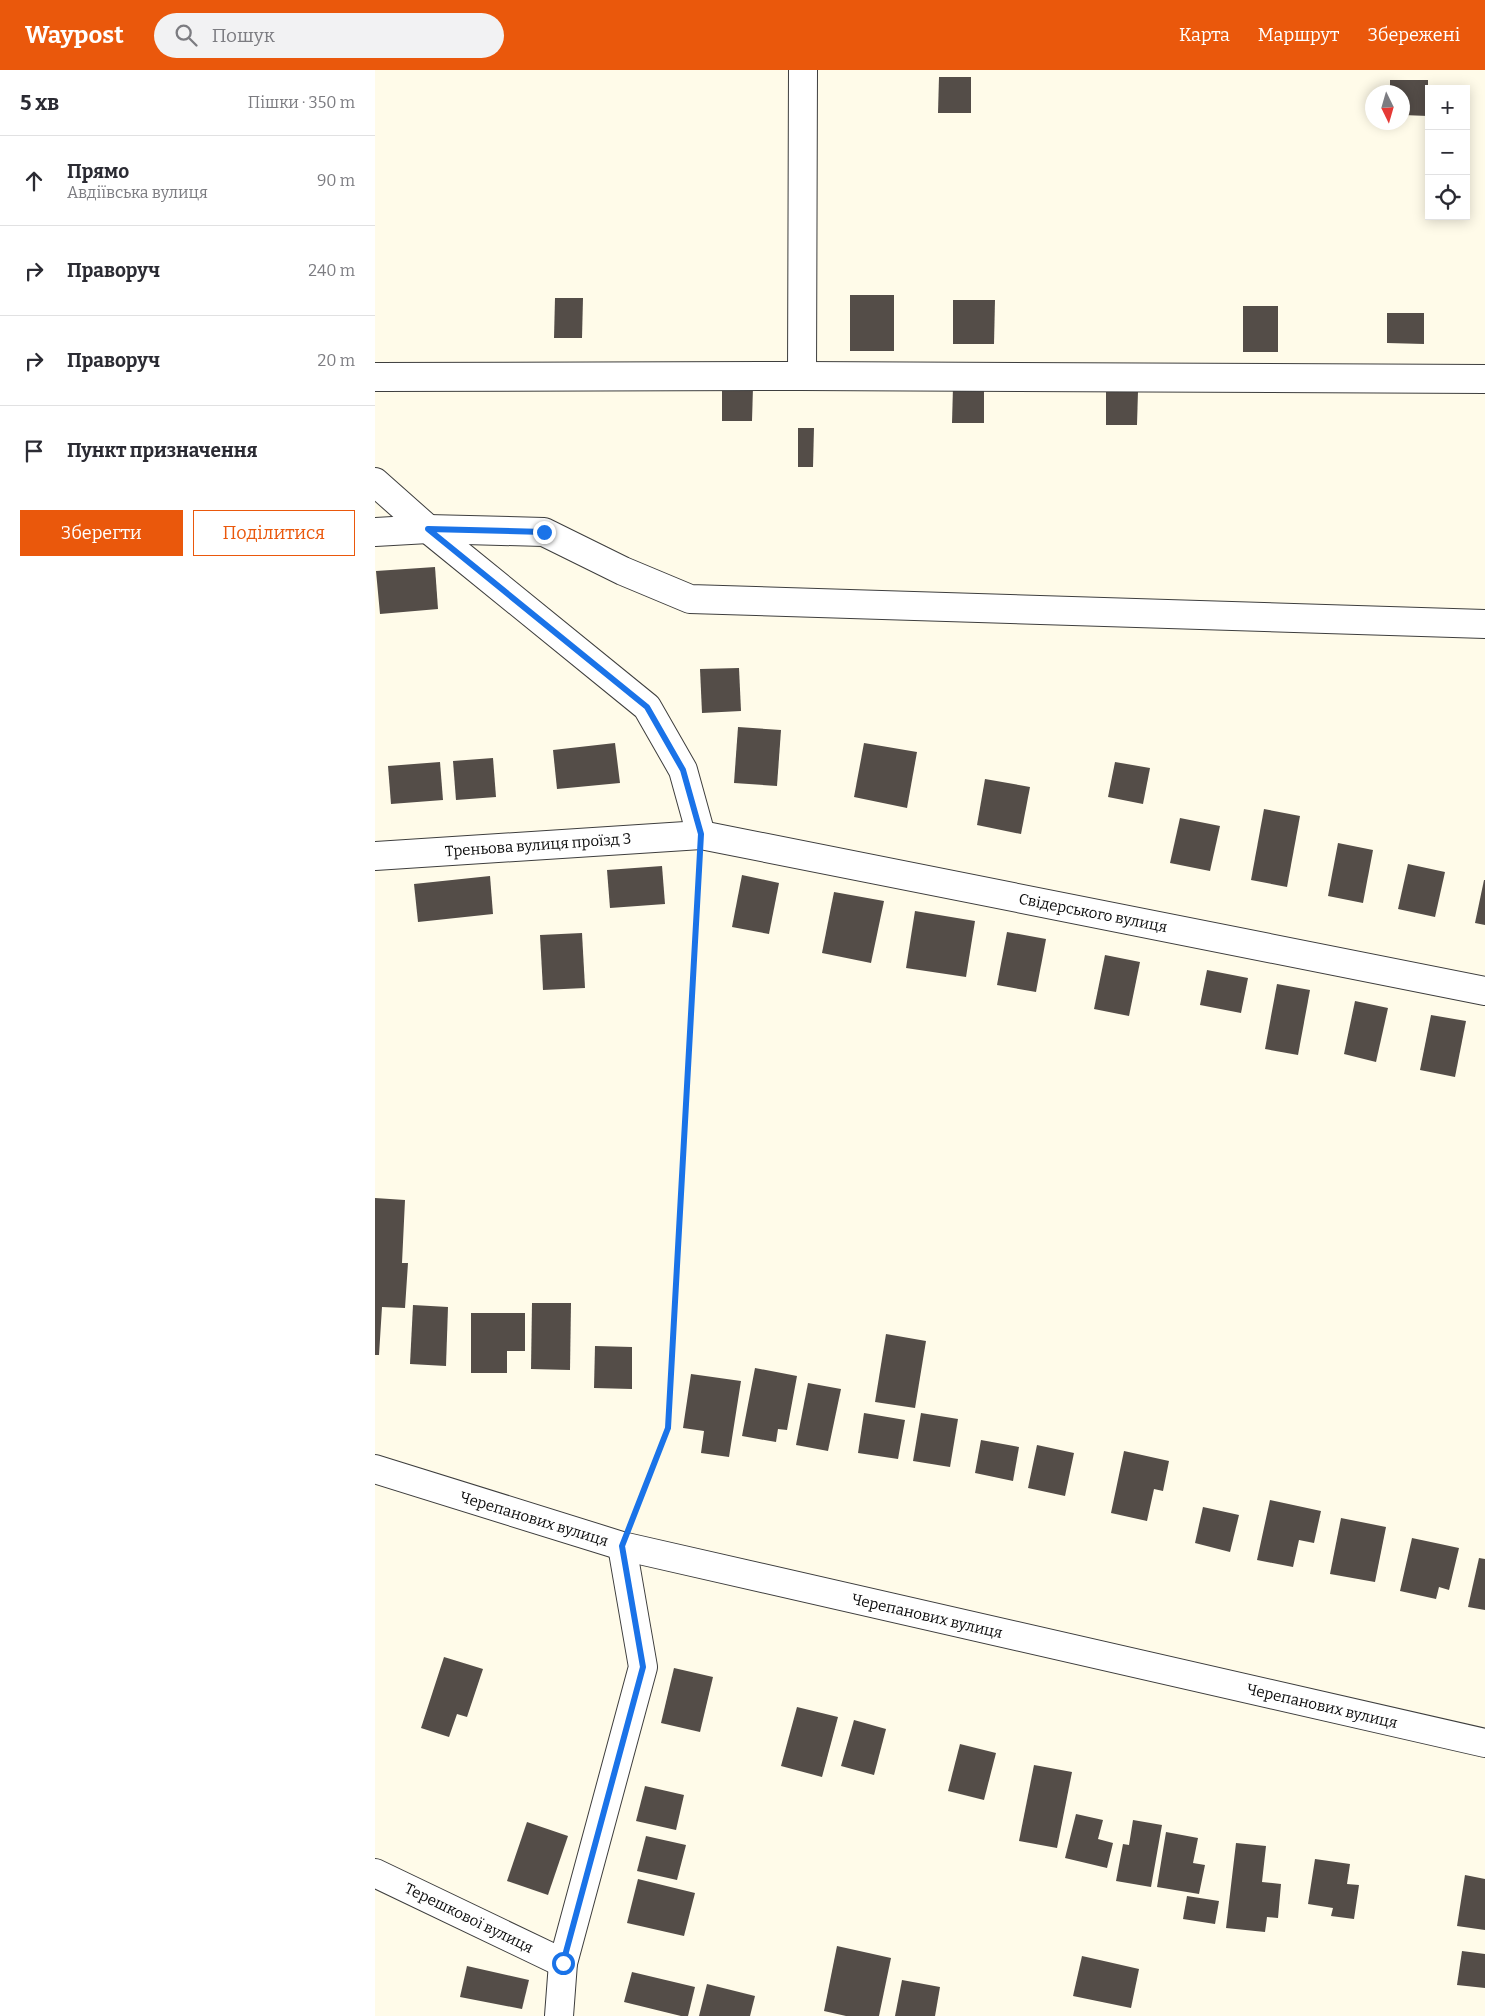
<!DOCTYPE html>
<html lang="uk">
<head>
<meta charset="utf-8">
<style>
  body { margin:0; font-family:Bitter,serif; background:#f2f2f3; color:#2b2b33 }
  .controls { position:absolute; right:15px; top:15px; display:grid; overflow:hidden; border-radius:0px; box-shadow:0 2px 12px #0003 }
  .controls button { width:45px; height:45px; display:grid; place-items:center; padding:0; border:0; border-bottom:1px solid #e1e1e2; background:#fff; color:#2b2b33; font:25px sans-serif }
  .compass { position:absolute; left:990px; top:15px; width:45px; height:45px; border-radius:50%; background:#fff; box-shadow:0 2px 12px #0003; rotate:175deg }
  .stop { position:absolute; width:15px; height:15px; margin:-11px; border:4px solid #1a73e8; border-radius:50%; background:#fff }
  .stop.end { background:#1a73e8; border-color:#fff; box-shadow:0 1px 5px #0008 }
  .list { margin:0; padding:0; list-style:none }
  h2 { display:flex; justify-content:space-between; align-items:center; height:65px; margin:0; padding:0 20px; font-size:21px }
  h2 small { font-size:16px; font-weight:400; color:#7c7c81 }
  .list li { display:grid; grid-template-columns:32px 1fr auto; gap:15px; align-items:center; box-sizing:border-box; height:90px; padding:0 20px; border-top:1px solid #e1e1e2 }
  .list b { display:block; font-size:19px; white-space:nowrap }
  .list p { margin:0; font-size:16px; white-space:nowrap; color:#7c7c81 }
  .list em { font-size:16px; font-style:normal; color:#7c7c81 }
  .actions { display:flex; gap:10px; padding:15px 20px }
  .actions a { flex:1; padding:11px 0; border:1px solid #ea580c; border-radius:0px; text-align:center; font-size:18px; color:#ea580c }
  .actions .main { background:#ea580c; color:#fff }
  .icon { flex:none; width:28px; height:28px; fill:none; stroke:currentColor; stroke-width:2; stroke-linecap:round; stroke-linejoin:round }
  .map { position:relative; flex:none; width:1110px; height:1946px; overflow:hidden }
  header { display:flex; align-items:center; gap:30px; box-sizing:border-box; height:70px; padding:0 25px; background:#ea580c; color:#fff }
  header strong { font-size:24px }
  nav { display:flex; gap:28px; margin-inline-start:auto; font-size:18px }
  .search { width:350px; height:45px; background:#f2f2f3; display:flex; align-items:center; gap:12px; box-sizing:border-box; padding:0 18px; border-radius:28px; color:#7c7c81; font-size:19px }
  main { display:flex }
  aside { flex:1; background:#fff }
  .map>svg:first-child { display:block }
</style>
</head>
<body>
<header>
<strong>Waypost</strong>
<div class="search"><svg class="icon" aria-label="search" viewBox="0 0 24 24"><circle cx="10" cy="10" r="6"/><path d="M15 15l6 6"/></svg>Пошук</div>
<nav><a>Карта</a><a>Маршрут</a><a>Збережені</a></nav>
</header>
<main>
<aside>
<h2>5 хв<small>Пішки · 350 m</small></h2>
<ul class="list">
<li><svg class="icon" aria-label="ahead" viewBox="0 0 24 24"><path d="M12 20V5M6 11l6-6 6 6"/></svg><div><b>Прямо</b><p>Авдіївська вулиця</p></div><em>90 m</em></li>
<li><svg class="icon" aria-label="right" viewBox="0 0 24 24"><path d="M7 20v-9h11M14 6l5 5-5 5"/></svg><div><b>Праворуч</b></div><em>240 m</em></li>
<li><svg class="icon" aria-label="right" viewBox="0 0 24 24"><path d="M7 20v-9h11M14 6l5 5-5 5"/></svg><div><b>Праворуч</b></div><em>20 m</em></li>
<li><svg class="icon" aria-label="arrive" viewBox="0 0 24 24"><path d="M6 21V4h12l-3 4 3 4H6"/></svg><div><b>Пункт призначення</b></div></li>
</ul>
<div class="actions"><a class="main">Зберегти</a><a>Поділитися</a></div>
</aside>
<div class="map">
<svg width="1110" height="1946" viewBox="0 0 1110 1946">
  <rect width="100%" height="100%" fill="#fffbe9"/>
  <!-- building -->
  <g fill="#544d48">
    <polygon points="564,7 596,7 596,43 563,43"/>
    <polygon points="1015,10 1053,10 1053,46 1028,45 1028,22 1015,22"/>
    <rect x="475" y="225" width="44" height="56"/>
    <polygon points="180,228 208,228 207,268 179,268"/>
    <polygon points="578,230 620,230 619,274 578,274"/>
    <rect x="868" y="236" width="35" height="46"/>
    <polygon points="1012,243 1049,243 1049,274 1012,273"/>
    <polygon points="347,317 378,317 377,351 347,351"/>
    <polygon points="578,317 609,317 609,353 577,353"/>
    <polygon points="731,321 763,321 762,355 731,355"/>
    <polygon points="423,358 439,358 438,397 423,397"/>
    <polygon points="60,497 63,539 5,544 1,501"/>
    <polygon points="364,598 366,641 327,643 325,599"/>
    <polygon points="363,657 406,660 402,716 359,713"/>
    <polygon points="240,673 245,713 182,719 178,680"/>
    <polygon points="489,673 542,682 532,738 479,727"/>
    <polygon points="118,688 121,727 81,730 78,691"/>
    <polygon points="65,692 68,730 16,734 13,696"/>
    <polygon points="740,692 775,698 768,734 733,727"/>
    <polygon points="610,709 655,717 646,764 602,755"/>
    <polygon points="889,739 925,746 912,817 876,810"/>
    <polygon points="805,748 845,756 835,801 795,793"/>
    <polygon points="963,773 998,780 988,833 953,826"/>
    <polygon points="1033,794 1070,802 1060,847 1023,839"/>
    <polygon points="287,796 290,834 235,838 232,800"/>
    <polygon points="367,805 404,813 394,864 357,857"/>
    <polygon points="115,806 118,844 43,852 39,814"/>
    <polygon points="1109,810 1110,810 1110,855 1100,853"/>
    <polygon points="459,822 509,831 496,893 447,883"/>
    <polygon points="540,841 600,851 591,907 531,898"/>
    <polygon points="632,862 671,869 661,922 622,915"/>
    <polygon points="207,863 210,918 168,920 165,865"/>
    <polygon points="730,885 765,892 754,946 719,939"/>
    <polygon points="832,900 873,908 866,943 825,935"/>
    <polygon points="902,914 935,920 923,985 890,979"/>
    <polygon points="980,931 1013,938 1001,992 969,984"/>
    <polygon points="1056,945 1091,951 1080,1007 1045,1000"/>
    <polygon points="0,1128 30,1130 27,1193 33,1193 30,1238 7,1237 4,1285 0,1285"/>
    <polygon points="157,1233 196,1233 195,1300 156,1299"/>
    <polygon points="38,1235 73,1237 71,1296 35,1294"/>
    <polygon points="96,1243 150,1243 150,1281 132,1281 132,1303 96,1303"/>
    <polygon points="511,1264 551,1271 540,1338 500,1332"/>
    <polygon points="220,1276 257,1277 257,1319 219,1318"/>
    <polygon points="380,1298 422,1306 412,1360 403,1359 401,1372 367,1366"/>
    <polygon points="316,1304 366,1311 354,1387 326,1383 329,1361 308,1358"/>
    <polygon points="433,1313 466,1319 453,1381 421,1375"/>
    <polygon points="489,1343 530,1350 523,1389 483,1383"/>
    <polygon points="546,1343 583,1349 575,1397 538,1391"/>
    <polygon points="606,1370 644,1377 638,1411 600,1403"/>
    <polygon points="662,1375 699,1383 690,1426 653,1418"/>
    <polygon points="749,1381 794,1391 788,1421 779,1419 772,1451 736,1443"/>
    <polygon points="895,1430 946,1441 939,1473 924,1470 918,1497 882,1490"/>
    <polygon points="828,1437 864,1445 855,1482 820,1473"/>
    <polygon points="966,1448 1011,1457 1000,1512 955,1504"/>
    <polygon points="1037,1468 1084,1478 1074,1520 1064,1517 1061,1529 1025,1521"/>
    <polygon points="1104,1488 1110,1489 1110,1540 1093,1537"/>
    <polygon points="69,1587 108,1599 92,1647 82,1644 74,1667 46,1658"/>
    <polygon points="299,1598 338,1607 325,1662 286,1653"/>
    <polygon points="422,1637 463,1647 447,1707 406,1696"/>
    <polygon points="479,1650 511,1659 499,1705 466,1696"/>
    <polygon points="585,1674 621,1683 609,1730 573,1721"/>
    <polygon points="659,1695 697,1702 682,1778 644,1771"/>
    <polygon points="270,1716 309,1725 301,1760 261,1751"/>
    <polygon points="701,1744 728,1750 723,1769 738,1773 732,1798 690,1788"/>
    <polygon points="758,1750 787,1755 776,1817 741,1811 748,1774 754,1775"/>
    <polygon points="152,1752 193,1766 173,1825 132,1811"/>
    <polygon points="791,1762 823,1768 818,1793 830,1795 824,1824 782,1817"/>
    <polygon points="271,1766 311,1775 302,1810 262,1801"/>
    <polygon points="861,1773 891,1776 887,1812 906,1814 903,1848 892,1847 890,1862 851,1858"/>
    <polygon points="940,1789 975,1794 972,1814 984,1815 979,1849 956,1846 958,1838 933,1834"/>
    <polygon points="1090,1805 1110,1809 1110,1860 1082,1856"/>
    <polygon points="263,1809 320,1823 309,1866 252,1853"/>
    <polygon points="812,1826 844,1831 840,1854 808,1849"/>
    <polygon points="462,1876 516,1888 504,1946 471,1946 449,1941"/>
    <polygon points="1087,1881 1110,1884 1110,1918 1082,1915"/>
    <polygon points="707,1886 764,1899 756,1938 698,1926"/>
    <polygon points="92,1896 154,1910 147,1939 85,1927"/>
    <polygon points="257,1902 320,1917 313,1946 306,1946 249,1932"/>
    <polygon points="527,1910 565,1917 560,1946 520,1946"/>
    <polygon points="332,1914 380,1926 375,1946 324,1946"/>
  </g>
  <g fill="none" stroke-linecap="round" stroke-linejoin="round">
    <!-- minor casing -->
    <g stroke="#3e3e3e" stroke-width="30">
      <g id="minor">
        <polyline points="427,306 428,0"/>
        <polyline points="0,307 427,306 1110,309"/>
        <polyline points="0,412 53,459 272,637 308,700 326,765"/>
        <polyline points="0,462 53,459 169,462 248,501 315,529 1110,554"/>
        <polyline points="0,786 326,765 1110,921"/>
        <polyline points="0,1399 247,1476 1110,1673"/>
        <polyline points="0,1803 188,1893"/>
        <polyline points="184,1946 188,1893 268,1597 247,1476"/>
      </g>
    </g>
    <!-- path -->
    <polyline stroke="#2d2d2d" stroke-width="3" stroke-dasharray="5 2.5" stroke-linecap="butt" points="257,1449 293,1358 325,795"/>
    <!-- minor -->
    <use href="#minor" stroke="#fff" stroke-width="28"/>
  </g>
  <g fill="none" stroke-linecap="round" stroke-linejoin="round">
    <!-- route -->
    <polyline stroke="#1a73e8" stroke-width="6" points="169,462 53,459 272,637 308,700 326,764 293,1358 247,1476 268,1597 188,1893"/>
  </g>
  <g text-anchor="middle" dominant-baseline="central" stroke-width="5" stroke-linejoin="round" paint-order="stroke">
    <!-- street labels -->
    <g font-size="15" fill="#0b0b0b" stroke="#fff">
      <text transform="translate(163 775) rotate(-4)">Треньова вулиця проїзд 3</text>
      <text transform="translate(718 843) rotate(11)">Свiдерського вулиця</text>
      <text transform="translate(159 1449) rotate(17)">Черепанових вулиця</text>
      <text transform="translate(552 1546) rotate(13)">Черепанових вулиця</text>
      <text transform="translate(947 1636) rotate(13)">Черепанових вулиця</text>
      <text transform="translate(94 1848) rotate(26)">Терешкової вулиця</text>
    </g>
  </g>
</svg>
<div class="controls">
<button>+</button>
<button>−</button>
<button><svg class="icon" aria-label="locate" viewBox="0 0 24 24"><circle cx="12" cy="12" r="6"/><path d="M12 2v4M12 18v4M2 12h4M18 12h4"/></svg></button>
</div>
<svg class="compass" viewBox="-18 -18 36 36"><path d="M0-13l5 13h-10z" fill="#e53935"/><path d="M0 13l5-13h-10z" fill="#7c7c81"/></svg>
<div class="stop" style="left:188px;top:1893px"></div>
<div class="stop end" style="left:169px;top:462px"></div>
</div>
</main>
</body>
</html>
